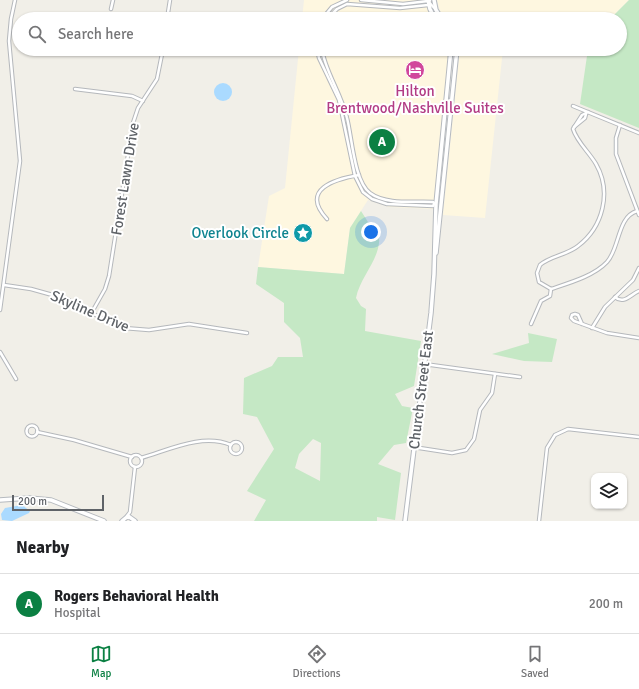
<!DOCTYPE html>
<html lang="en">
<head>
<meta charset="utf-8">
<style>
  body { margin:0; font-family:Signika,sans-serif; background:#f2f2f2; color:#202124 }
  .controls { position:absolute; right:12px; bottom:12px; display:grid; overflow:hidden; border-radius:8px; box-shadow:0 1px 3px #0004 }
  .controls button { width:36px; height:36px; display:grid; place-items:center; padding:0; border:0; border-bottom:1px solid #e0e0e0; background:#fff; color:#202124; font:20px sans-serif }
  .scale { position:absolute; left:12px; bottom:10px; width:92px; box-sizing:border-box; padding-left:4px; border:2px solid #5f6368; border-top:0; font-size:11px; line-height:14px; white-space:nowrap; color:#5f6368; -webkit-text-stroke:3px #fff; paint-order:stroke }
  .you { position:absolute; left:371px; top:232px; width:14px; height:14px; margin:-10px; border:3px solid #fff; border-radius:50%; background:#1a73e8; box-shadow:0 0 0 6px #1a73e833 }
  .badge { display:grid; place-items:center; width:26px; height:26px; border-radius:50%; background:#0b8043; color:#fff; font-size:13px; font-weight:700 }
  .pin { position:absolute; translate:-50% -50%; border:2px solid #fff; box-shadow:0 1px 4px #0006 }
  .list { margin:0; padding:0; list-style:none }
  h2 { display:flex; justify-content:space-between; align-items:center; height:52px; margin:0; padding:0 16px; font-size:17px }
  h2 small { font-size:13px; font-weight:400; color:#757577 }
  .list li { display:grid; grid-template-columns:26px 1fr auto; gap:12px; align-items:center; box-sizing:border-box; height:60px; padding:0 16px; border-top:1px solid #e0e0e0 }
  .list b { display:block; font-size:15px; white-space:nowrap }
  .list p { margin:0; font-size:13px; white-space:nowrap; color:#757577 }
  .list em { font-size:13px; font-style:normal; color:#757577 }
  .icon { flex:none; width:22px; height:22px; fill:none; stroke:currentColor; stroke-width:2; stroke-linecap:round; stroke-linejoin:round }
  .map { position:relative; flex:none; width:639px; height:521px; overflow:hidden }
  .search { position:absolute; background:#fff; box-shadow:0 1px 3px #0004; left:12px; right:12px; top:12px; height:44px; display:flex; align-items:center; gap:10px; box-sizing:border-box; padding:0 14px; border-radius:22px; color:#757577; font-size:15px }
  .sheet { height:112px; background:#fff }
  nav { display:flex; justify-content:space-around; align-items:center; box-sizing:border-box; height:56px; border-top:1px solid #e0e0e0; background:#fff; font-size:11px; color:#757577 }
  nav a { display:grid; justify-items:center; gap:2px }
  nav .on { color:#0b8043 }
  .map>svg:first-child { display:block }
</style>
</head>
<body>
<div class="map">
<svg width="639" height="521" viewBox="0 0 639 521">
  <rect width="100%" height="100%" fill="#f1efe8"/>
  <!-- commercial -->
  <g fill="#fef7e0">
    <polygon points="304,0 425,0 432,19 302,19"/>
    <polygon points="437,0 629,0 610,19 446,19 440,11"/>
    <polygon points="299,49 449,49 435,209 389,207 368,200 350,228 344,274 258,267 269,196 285,188"/>
    <polygon points="460,49 503,49 485,218 443,215"/>
  </g>
  <!-- green -->
  <g fill="#c5e8c5" fill-rule="evenodd">
    <polygon points="629,0 639,0 639,128 580,104 588,49 620,49 620,19 610,19"/>
    <path d="M361 211 368 222 376 227C377 232 380 238 379 243 377 262 360 278 356 298L361 306 366 309 365 331 421 341 414 386 395 394 402 406 413 408 406 443 394 445 378 464 401 473 395 520 377 517V521H254L266 500 247 491 274 449 257 417 243 414 244 378 272 366 278 357H303L300 338 284 322V303L256 284 258 267 344 274 350 228ZM313 439 321 443 320 481 295 468 299 454Z"/>
    <polygon points="528,333 557,339 552,362 524,361 492,354 529,343"/>
  </g>
  <!-- water -->
  <g fill="#aadaff">
    <circle cx="223" cy="92" r="9"/>
    <polygon points="22,505 30,511 29,513 12,521 2,520 1,514 5,508"/>
  </g>
  <g fill="none" stroke-linecap="round" stroke-linejoin="round">
    <!-- street casing -->
    <g stroke="#b5b8bc" stroke-width="4.5">
      <g id="street">
        <polyline points="361,0 403,4 428,1 436,10"/>
        <polyline points="111,9 113,0"/>
        <polyline points="167,19 170,0"/>
        <polyline points="322,19 332,7 347,0"/>
        <polyline points="327,19 337,9 347,4 400,8 428,5 430,0"/>
        <polyline points="317,49 319,58 339,100 355,176 363,192 372,199 387,204 433,206 434,204"/>
        <path d="M322 49C324 69 342 95 347 118 352 137 354 181 370 193 386 205 414 201 433 202L435 204"/>
        <polyline points="75,89 132,96 143,101"/>
        <polyline points="573,106 639,133"/>
        <path d="M588 112 582 115 573 129C577 142 589 152 596 164 612 192 603 227 578 246 567 255 550 256 540 265L537 273 539 282 551 289C569 283 594 276 607 262 620 248 617 217 637 211"/>
        <polyline points="620,125 616,138 616,154 639,215"/>
        <polyline points="574,127 585,118 586,114"/>
        <path d="M327 219C299 189 336 179 359 175"/>
        <polyline points="4,285 31,289 67,299 110,323 124,328 149,330 189,324 247,333"/>
        <path d="M615 297C624 305 631 294 639 291"/>
        <polyline points="0,310 20,161 9,41 11,19 15,0"/>
        <polyline points="92,312 105,289 109,276 133,123 138,108 157,79 163,49"/>
        <polyline points="531,324 541,301 550,296 551,289"/>
        <polyline points="582,324 578,315 575,314 572,315 571,318 574,321 607,333 639,338"/>
        <polyline points="592,328 605,307 633,280 639,268"/>
        <polyline points="0,352 16,379"/>
        <polyline points="424,364 520,377"/>
        <circle cx="32" cy="431" r="5.5"/>
        <polyline points="37,432 74,440 132,457"/>
        <circle cx="236" cy="448" r="6"/>
        <polyline points="413,447 452,453 466,450 474,439 480,410 492,393 495,374"/>
        <circle cx="136" cy="461" r="6"/>
        <path d="M141 458C169 450 202 433 231 445"/>
        <polyline points="127,516 130,512 135,467"/>
        <polyline points="539,521 547,448 555,435 568,429 639,437"/>
      </g>
    </g>
    <!-- secondary casing -->
    <g stroke="#b6babf" stroke-width="5.5">
      <g id="secondary">
        <polyline points="428,0 430,9 435,19"/>
        <polyline points="434,0 436,10 442,19"/>
        <polyline points="436,253 457,49"/>
        <polyline points="0,500 29,498 51,500 104,521"/>
        <polyline points="122,521 128,516 135,521"/>
        <polyline points="405,521 431,313 434,274 436,204 451,49"/>
      </g>
    </g>
    <!-- street -->
    <use href="#street" stroke="#fff" stroke-width="2.5"/>
    <!-- secondary -->
    <use href="#secondary" stroke="#fff" stroke-width="3.5"/>
  </g>
  <!-- icons -->
  <defs>
    <g id="hotel-disc" transform="scale(1)"><circle r="9.5" fill="#d1479c" stroke="#fff"/><path d="M-6-4.5h1.5V1H6V5H4.5V3h-9V5H-6ZM-4 0a1.8 1.8 0 1 1 3.6 0ZM.5 0V-2.5h3Q6-2.5 6 0Z" fill="#fff"/></g>
    <g id="sight-disc" transform="scale(1)"><circle r="9.5" fill="#0f9aa8" stroke="#fff"/><path d="M0-6L1.8-2.2L6-1.7L2.9 1.2L3.7 5.4L0 3.3L-3.7 5.4L-2.9 1.2L-6-1.7L-1.8-2.2Z" fill="#fff"/></g>
  </defs>
  <g fill-rule="evenodd">
    <use href="#hotel-disc" x="415" y="70"/>
    <use href="#sight-disc" x="303" y="233"/>
  </g>
  <g text-anchor="middle" dominant-baseline="central" stroke-width="4" stroke-linejoin="round" paint-order="stroke">
    <!-- hotel labels -->
    <g font-size="15" fill="#b23c85" stroke="#fff">
      <text x="415" y="91">Hilton<tspan x="415" dy="17">Brentwood/Nashville Suites</tspan></text>
    </g>
    <!-- street labels -->
    <g font-size="15" fill="#5f6368" stroke="#fff">
      <text transform="translate(125 179) rotate(-81)">Forest Lawn Drive</text>
      <text transform="translate(90 311) rotate(23)">Skyline Drive</text>
      <text transform="translate(421 390) rotate(-83)">Church Street East</text>
    </g>
    <!-- culture labels -->
    <g font-size="15" fill="#0d838f" stroke="#fff" text-anchor="end">
      <text x="289" y="233">Overlook Circle</text>
    </g>
  </g>
</svg>
<div class="controls">
<button><svg class="icon" aria-label="layers" viewBox="0 0 24 24"><path d="M12 4l9 5-9 5-9-5zM3 14l9 5 9-5"/></svg></button>
</div>
<div class="scale">200 m</div>
<div class="you"></div>
<div class="pin badge" style="left:382px;top:142px">A</div>
<div class="search"><svg class="icon" aria-label="search" viewBox="0 0 24 24"><circle cx="10" cy="10" r="6"/><path d="M15 15l6 6"/></svg>Search here</div>
</div>
<section class="sheet">
<h2>Nearby<small></small></h2>
<ul class="list">
<li><span class="badge">A</span><div><b>Rogers Behavioral Health</b><p>Hospital</p></div><em>200 m</em></li>
</ul>
</section>
<nav>
<a class="on"><svg class="icon" aria-label="map" viewBox="0 0 24 24"><path d="M3 6l6-2 6 2 6-2v14l-6 2-6-2-6 2zM9 4v14M15 6v14"/></svg>Map</a>
<a><svg class="icon" aria-label="directions" viewBox="0 0 24 24"><path d="M12 3l9 9-9 9-9-9zM9 14v-3h6M13 9l2 2-2 2"/></svg>Directions</a>
<a><svg class="icon" aria-label="saved" viewBox="0 0 24 24"><path d="M7 4h10v16l-5-4-5 4z"/></svg>Saved</a>
</nav>
</body>
</html>
